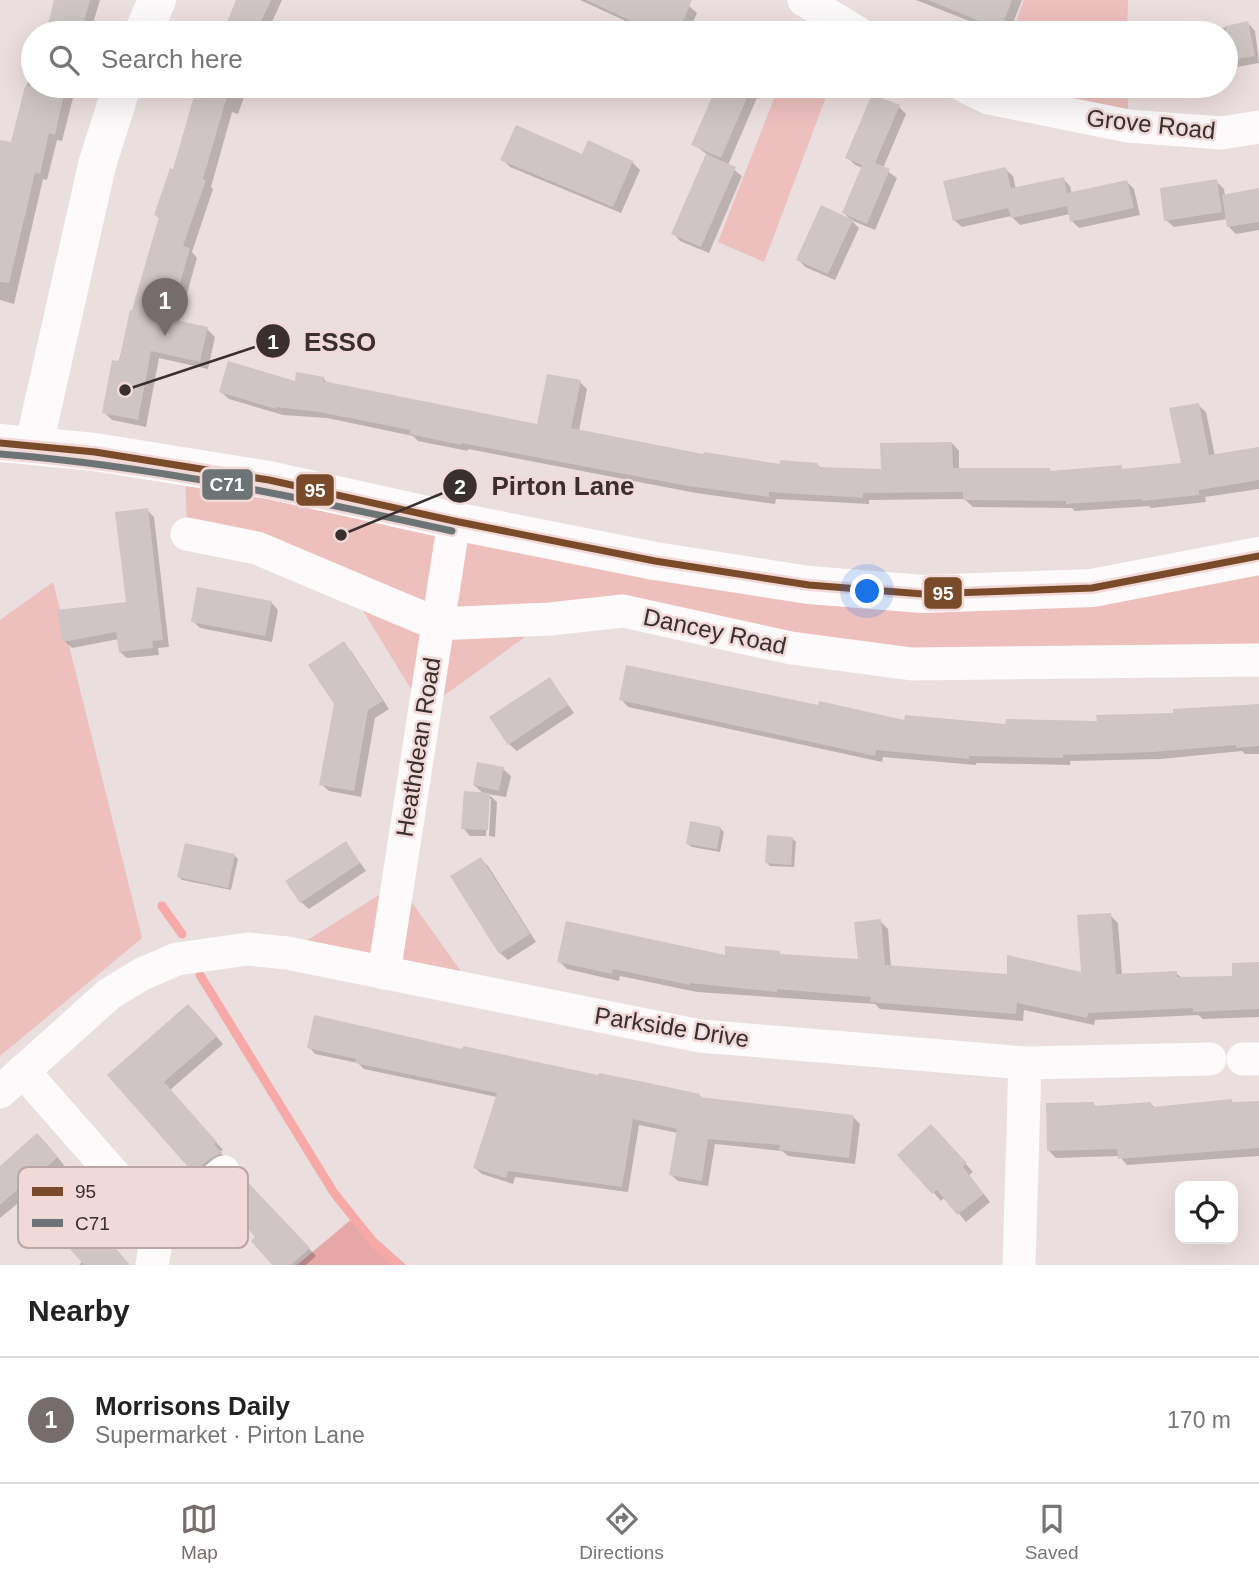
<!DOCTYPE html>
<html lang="en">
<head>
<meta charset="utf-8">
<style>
  body { margin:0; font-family:Arial,sans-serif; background:#f2f2f2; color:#222 }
  .controls { position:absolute; right:21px; bottom:21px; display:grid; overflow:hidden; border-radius:14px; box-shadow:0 7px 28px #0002 }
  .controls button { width:63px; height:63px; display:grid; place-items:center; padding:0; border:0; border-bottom:2px solid #e0e0e0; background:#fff; color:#222; font:35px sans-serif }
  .you { position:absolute; left:868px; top:592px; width:24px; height:24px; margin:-18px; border:5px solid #fff; border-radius:50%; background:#1a73e8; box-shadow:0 0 0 10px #1a73e833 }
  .badge { display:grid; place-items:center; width:46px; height:46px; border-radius:50%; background:#776c6c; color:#fff; font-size:23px; font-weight:700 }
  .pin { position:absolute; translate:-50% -58px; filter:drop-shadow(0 2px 4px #0008) }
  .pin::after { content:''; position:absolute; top:37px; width:24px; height:21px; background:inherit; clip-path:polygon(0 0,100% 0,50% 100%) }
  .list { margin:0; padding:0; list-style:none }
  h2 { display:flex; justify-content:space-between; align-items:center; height:91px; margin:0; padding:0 28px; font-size:30px }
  h2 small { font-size:23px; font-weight:400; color:#767676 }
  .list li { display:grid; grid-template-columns:46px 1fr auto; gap:21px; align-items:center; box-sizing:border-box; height:126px; padding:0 28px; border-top:2px solid #e0e0e0 }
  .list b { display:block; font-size:26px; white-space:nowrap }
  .list p { margin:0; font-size:23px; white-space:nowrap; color:#767676 }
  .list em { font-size:23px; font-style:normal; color:#767676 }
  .icon { flex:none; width:38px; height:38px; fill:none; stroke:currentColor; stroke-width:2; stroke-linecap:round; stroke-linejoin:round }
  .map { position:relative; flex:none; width:1259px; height:1265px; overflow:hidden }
  .search { position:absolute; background:#fff; box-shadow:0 7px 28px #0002; left:21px; right:21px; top:21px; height:77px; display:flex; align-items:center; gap:18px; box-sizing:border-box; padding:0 24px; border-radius:38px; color:#767676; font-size:26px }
  .sheet { height:217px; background:#fff }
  nav { display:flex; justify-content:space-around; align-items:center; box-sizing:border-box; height:98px; border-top:2px solid #e0e0e0; background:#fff; font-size:19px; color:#767676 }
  nav a { display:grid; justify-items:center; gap:4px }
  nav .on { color:#776c6c }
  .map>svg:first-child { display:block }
</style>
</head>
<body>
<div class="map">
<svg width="1259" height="1265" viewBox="0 0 1259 1265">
  <rect width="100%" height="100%" fill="#ebdede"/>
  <!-- green -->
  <g fill="#edc0be">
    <polygon points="1024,0 1128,0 1127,33 1012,33"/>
    <polygon points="779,86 830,86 764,262 718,242"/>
    <polygon points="993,86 1128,86 1128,126"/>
    <polygon points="185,465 923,594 1259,556 1259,649 791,648 550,619 424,710 347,585 187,534"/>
    <polygon points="53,582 142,938 0,1056 0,620"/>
    <polygon points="398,883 475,991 287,953"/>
  </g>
  <!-- forest -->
  <polygon fill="#e5a8a6" points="353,1218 406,1265 297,1265"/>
  <!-- shadow -->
  <g fill="#0003">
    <polygon points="59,0 100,0 90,33 48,33"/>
    <polygon points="238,0 282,0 267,33 223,33"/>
    <polygon points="580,0 676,0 689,6 697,13 688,33 643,33 643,29"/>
    <polygon points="916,0 1022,0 1009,33 1000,33"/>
    <polygon points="1248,23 1255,31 1259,63 1226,69 1226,33 1194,33"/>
    <polygon points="29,77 33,78 33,86 76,86 62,141 57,140 47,180 43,179 14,304 0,300 0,142 12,145"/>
    <polygon points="199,86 248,86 238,114 232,112 211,187 213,189 192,252 197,258 179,322 207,329 215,337 208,369 159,358 146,427 112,420 104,412 160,219 156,215 174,171"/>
    <polygon points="718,86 762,86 728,165 742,176 709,253 680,241 673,233 708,155 693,144"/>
    <polygon points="899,107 906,114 883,168 897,178 875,230 851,220 844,213 863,168 855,165 847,157"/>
    <polygon points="583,156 632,162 640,170 621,213 510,167 503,160"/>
    <polygon points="1005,169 1013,176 1016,189 1063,179 1070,186 1072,194 1127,182 1134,189 1140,215 1079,228 1072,221 1070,214 1020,225 1011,216 962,227 954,220"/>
    <polygon points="1216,181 1224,189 1225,196 1259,190 1259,230 1236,234 1229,227 1228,219 1174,227 1166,220"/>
    <polygon points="852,221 859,228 835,280 805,267 798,259"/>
    <polygon points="323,378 328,384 538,426 580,382 587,389 579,431 705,456 782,466 818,465 822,469 882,471 952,443 959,451 959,470 1049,470 1051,472 1121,467 1124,470 1183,464 1198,405 1206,412 1215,456 1259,449 1259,489 1205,497 1206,502 1151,508 1149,506 1075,511 1072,508 973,507 964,499 869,500 869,504 776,499 775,504 696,493 468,449 468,451 418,441 413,436 327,418 283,415 229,399 221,392"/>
    <polygon points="147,510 154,517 169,647 158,648 159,655 127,658 120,652 119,639 72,648 65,641 127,603"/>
    <polygon points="271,602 278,610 272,642 200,628 193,621"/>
    <polygon points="343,643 351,651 389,709 375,718 361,797 329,791 321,784 336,703"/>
    <polygon points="550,679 574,713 517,751 509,744"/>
    <polygon points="621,699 819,707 906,722 1007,726 1098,723 1259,706 1259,754 1245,754 1242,751 1161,759 1070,761 1070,765 976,763 976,765 883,757 882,762 628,707"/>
    <polygon points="503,769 511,776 506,797 488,794 497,802 495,837 489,836 491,799 488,799 486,836 470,836 463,828 484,794 474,785"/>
    <polygon points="720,828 724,832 720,852 692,847 688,844"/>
    <polygon points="793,839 796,842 794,867 770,866 767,863"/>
    <polygon points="346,843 366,871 309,909 301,902"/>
    <polygon points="235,856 238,859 231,890 182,880 179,877"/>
    <polygon points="481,859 488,866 536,942 508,960 500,953"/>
    <polygon points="1110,915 1118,923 1122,975 1176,973 1182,978 1234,977 1259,964 1259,1017 1203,1019 1198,1015 1095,1020 1094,1025 1024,1010 1023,1021 880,1009 875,1004 697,992 620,976 619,981 567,969 559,961 726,957 779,953 782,955 860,961 880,921 888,929 891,967 1008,976 1083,974"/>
    <polygon points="196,1014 223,1044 170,1090 223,1150 220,1152 228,1161 204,1177 189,1166 110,1075"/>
    <polygon points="309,1047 463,1051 699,1095 704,1100 853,1117 860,1124 855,1164 788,1156 782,1151 715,1144 708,1186 678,1181 671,1175 678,1133 639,1125 628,1192 515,1177 513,1184 482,1174 475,1168 497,1097 364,1069 358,1063 315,1054"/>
    <polygon points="1231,1101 1234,1104 1259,1103 1259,1156 1127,1165 1119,1156 1056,1158 1049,1151 1093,1104 1097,1107 1151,1104 1155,1108"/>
    <polygon points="939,1134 973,1172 969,1175 990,1202 966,1222 945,1197 941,1201 934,1193 900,1155"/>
    <polygon points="45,1142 64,1165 0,1218 0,1168"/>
    <polygon points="243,1179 316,1256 306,1265 274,1265 258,1237 238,1187"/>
    <polygon points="92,1204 108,1222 99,1230 129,1265 79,1265 83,1261"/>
  </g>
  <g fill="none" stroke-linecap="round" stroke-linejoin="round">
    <!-- stream -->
    <g stroke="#f6a9a7" stroke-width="9">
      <polyline points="162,906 182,934"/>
      <polyline points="200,975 334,1193 374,1243 398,1265"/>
    </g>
  </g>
  <!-- building -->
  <g fill="#cfc5c5">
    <polygon points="54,0 90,0 81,33 46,33"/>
    <polygon points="236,0 271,0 256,33 227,22"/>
    <polygon points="586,0 692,0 678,33 639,33 642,26"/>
    <polygon points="928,0 1012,0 1001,30"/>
    <polygon points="1248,21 1255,56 1226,61 1226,26"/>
    <polygon points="25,86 66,86 55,135 49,133 40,174 35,173 9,283 0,282 0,140 11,142"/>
    <polygon points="197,86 230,86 203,179 206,180 183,246 190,248 170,319 208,327 200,362 151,351 138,420 102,413 112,360 119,361 130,310 132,310 159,217 154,215 170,168 173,169"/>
    <polygon points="717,86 752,86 721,158 691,145"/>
    <polygon points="872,94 900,105 875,163 890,169 867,224 842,213 862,165 845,158"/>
    <polygon points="516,125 582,154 588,140 633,161 613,207 500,160"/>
    <polygon points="706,154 736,167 701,247 671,234"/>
    <polygon points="1006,167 1011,188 1064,177 1067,193 1127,180 1134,208 1070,222 1067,206 1011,218 1008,208 953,221 943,181"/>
    <polygon points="1217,179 1222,212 1164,221 1160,188"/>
    <polygon points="1259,188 1259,222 1227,227 1222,195"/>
    <polygon points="821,205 853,220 828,274 796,260"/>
    <polygon points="228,361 295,381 296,372 324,377 323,381 537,424 547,374 581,380 571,428 703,454 704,452 780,464 780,460 818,463 818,467 881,469 880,443 952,442 953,468 1050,468 1050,471 1122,465 1122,469 1181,463 1169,408 1199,403 1209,455 1259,447 1259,480 1199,490 1199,495 1142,501 1142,499 1066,504 1066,501 963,500 963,492 863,493 863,498 769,492 769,497 688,486 461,443 461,445 409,434 410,430 319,412 276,407 276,409 219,392"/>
    <polygon points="148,508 163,640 152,641 153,648 119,652 116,632 63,642 57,610 126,602 115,512"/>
    <polygon points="197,587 272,601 265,636 191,622"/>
    <polygon points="344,641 383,701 368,710 354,791 319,785 334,704 308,665"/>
    <polygon points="626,665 818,705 819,701 904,720 905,715 1005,724 1006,719 1097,721 1096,715 1173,713 1173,709 1259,704 1259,746 1236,748 1236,745 1153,752 1063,755 1063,758 969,756 969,759 876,750 875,756 619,700"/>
    <polygon points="550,677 568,705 508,745 489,717"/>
    <polygon points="477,762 504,767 499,791 473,785"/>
    <polygon points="464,791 490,793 488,830 461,829"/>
    <polygon points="690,821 721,827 717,849 686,844"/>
    <polygon points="767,835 793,837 791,865 765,863"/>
    <polygon points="346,841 360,863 300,903 285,881"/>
    <polygon points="185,843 235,854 228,888 177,877"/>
    <polygon points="481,857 530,934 499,954 450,876"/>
    <polygon points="1111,913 1116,974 1177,971 1177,977 1232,976 1232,963 1259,962 1259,1009 1193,1012 1193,1008 1088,1013 1087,1018 1017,1003 1016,1014 870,1002 871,997 777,989 777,992 690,983 690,985 613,969 612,974 557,962 566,921 725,955 725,946 780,951 780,954 858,959 854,922 881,919 885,965 1007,974 1007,955 1081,972 1077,915"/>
    <polygon points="188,1004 217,1036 164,1082 217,1142 214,1144 222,1153 212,1157 196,1170 191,1165 188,1167 107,1075"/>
    <polygon points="314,1015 462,1049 463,1046 598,1075 599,1073 644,1082 700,1094 699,1097 854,1115 849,1158 779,1150 780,1145 708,1139 702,1181 669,1175 677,1129 633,1119 622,1187 508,1171 506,1178 473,1168 497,1093 355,1063 356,1059 307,1048"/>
    <polygon points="1232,1099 1232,1102 1259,1101 1259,1148 1118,1159 1117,1149 1047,1151 1046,1103 1094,1102 1094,1106 1151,1102 1152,1107"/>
    <polygon points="931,1124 967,1163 963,1167 984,1194 957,1215 937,1190 932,1194 897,1155"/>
    <polygon points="37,1133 58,1157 24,1187 23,1185 0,1205 0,1166"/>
    <polygon points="242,1176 310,1248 291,1265 272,1265 251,1241 255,1237 221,1199 237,1186"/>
    <polygon points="85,1195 102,1214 93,1222 130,1265 84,1265 50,1226"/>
  </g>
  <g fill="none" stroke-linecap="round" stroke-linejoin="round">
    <!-- street -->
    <g stroke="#fcfafa" stroke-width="33">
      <polyline points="804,0 858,33"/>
      <polyline points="964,86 989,98 1128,126 1221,133 1259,127"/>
      <polyline points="187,534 257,548 437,624 550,619 623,611 791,648 912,664 1259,660"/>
      <polyline points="384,973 454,521"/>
      <polyline points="1243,1059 1259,1059"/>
      <polyline points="23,1071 159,1226 152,1265"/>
      <polyline points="0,1092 109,994 142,974 177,959 248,949 287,953 700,1036 1025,1063 1210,1059"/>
      <polyline points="159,1226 224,1172"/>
      <polyline points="1019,1265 1025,1063"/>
    </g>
    <!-- secondary -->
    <g stroke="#fcfafa" stroke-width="38">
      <polyline points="143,33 157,0"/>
      <polyline points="0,443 95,452 269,480 454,521 655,561 809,585 923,594 1092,588 1259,556"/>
      <polyline points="34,445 97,165 122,86"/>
    </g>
    <!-- bus-1 casing -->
    <g stroke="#f1d9d8" stroke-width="12">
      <polyline id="bus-1" points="0,443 95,452 269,480 454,521 655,561 809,585 923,594 1092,588 1259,556"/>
    </g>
    <!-- bus-2 casing -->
    <g stroke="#f1d9d8" stroke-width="12">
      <path id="bus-2" d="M0 454C153 466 302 498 452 531"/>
    </g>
    <!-- bus-1 -->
    <use href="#bus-1" stroke="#7a4b2a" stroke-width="7"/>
    <!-- bus-2 -->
    <use href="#bus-2" stroke="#6c7476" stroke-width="7"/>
  </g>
  <g text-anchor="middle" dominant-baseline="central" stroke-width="5" stroke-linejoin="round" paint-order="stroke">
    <!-- street labels -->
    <g font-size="24" fill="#392f2f" stroke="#f1d9d8">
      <text transform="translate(1151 124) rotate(6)">Grove Road</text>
      <text transform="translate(715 631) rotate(12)">Dancey Road</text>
      <text transform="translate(418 747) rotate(-81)">Heathdean Road</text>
      <text transform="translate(672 1027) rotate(9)">Parkside Drive</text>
    </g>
  </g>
  <!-- legend -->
  <rect x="18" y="1167" width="230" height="81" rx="10" fill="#f1d9d8" stroke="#baa6a5" stroke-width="2"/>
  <rect x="32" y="1187" width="31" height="9" fill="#7a4b2a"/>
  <rect x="32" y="1219" width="31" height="8" fill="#6c7476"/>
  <g font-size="19" fill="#392f2f">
    <text x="75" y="1198">95</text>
    <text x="75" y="1230">C71</text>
  </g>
  <!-- callouts -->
  <path fill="none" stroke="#392f2f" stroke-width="2.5" d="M125 390L273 341M341 535L460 486"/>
  <g fill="#392f2f" stroke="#f1d9d8" stroke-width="2.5">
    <circle cx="125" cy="390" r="7"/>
    <circle cx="341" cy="535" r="7"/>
    <circle cx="273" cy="341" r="18"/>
    <circle cx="460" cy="486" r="18"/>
  </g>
  <g font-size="21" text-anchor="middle" font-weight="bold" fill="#fff">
    <text x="273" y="349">1</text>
    <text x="460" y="494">2</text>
  </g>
  <g font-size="26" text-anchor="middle" font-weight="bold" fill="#392f2f" stroke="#f1d9d8" stroke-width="5" stroke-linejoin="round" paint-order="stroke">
    <text x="340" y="351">ESSO</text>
    <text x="563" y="495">Pirton Lane</text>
  </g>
  <g stroke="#f1d9d8" stroke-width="2.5">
    <rect x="201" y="468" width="53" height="33" rx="7" fill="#6c7476"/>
    <rect x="295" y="473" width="40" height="34" rx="7" fill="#7a4b2a"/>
    <rect x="923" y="576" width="40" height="34" rx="7" fill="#7a4b2a"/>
  </g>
  <g font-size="19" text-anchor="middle" font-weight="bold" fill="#fff">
    <text x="227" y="491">C71</text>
    <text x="315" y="497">95</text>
    <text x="943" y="600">95</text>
  </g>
</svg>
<div class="controls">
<button><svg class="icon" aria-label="locate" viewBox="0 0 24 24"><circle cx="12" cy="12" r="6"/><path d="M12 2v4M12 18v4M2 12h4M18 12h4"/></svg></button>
</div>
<div class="you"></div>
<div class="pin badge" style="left:165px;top:336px">1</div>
<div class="search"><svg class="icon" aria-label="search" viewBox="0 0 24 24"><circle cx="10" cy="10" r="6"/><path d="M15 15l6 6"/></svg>Search here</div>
</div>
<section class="sheet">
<h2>Nearby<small></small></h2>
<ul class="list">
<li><span class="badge">1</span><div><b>Morrisons Daily</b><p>Supermarket · Pirton Lane</p></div><em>170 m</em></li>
</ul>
</section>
<nav>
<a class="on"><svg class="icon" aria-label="map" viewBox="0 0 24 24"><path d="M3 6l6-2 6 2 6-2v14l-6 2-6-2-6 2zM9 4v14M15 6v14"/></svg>Map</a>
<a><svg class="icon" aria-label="directions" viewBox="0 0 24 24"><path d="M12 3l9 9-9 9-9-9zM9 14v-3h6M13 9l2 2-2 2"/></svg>Directions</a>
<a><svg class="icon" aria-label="saved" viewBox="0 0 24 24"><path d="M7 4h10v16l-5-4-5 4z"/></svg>Saved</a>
</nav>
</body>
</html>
